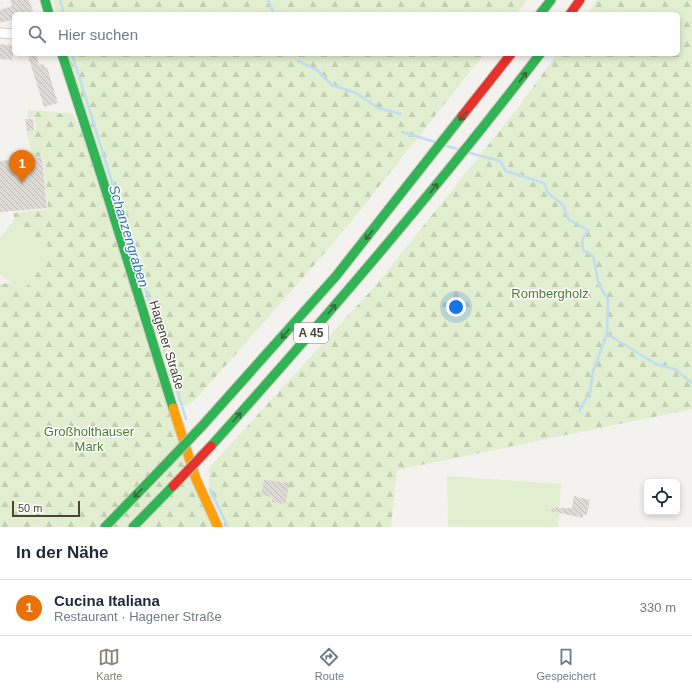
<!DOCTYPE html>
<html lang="de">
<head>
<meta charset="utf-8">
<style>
  body { margin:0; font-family:Arial,sans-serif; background:#f6f6f7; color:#1f2937 }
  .controls { position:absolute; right:12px; bottom:12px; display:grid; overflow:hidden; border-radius:6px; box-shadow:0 2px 6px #0003 }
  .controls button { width:36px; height:36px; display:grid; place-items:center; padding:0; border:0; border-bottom:1px solid #e0e1e3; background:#fff; color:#1f2937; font:20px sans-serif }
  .scale { position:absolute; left:12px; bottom:10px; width:68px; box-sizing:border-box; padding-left:4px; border:2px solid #4b4439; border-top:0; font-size:11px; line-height:14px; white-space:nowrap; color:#4b4439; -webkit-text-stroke:3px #fff; paint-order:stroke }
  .you { position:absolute; left:456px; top:307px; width:14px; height:14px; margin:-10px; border:3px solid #fff; border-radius:50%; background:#1a73e8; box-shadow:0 0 0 6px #1a73e833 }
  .badge { display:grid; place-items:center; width:26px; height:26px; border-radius:50%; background:#868178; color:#fff; font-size:13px; font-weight:700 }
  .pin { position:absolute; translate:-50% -33px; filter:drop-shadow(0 1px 2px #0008) }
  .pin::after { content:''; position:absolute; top:21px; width:14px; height:12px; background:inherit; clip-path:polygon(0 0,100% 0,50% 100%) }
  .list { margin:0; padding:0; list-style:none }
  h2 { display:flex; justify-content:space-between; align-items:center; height:52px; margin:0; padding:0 16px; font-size:17px }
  h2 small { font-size:13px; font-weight:400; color:#747a83 }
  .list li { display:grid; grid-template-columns:26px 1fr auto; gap:12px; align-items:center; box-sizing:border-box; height:56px; padding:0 16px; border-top:1px solid #e0e1e3 }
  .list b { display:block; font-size:15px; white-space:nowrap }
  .list p { margin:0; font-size:13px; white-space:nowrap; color:#747a83 }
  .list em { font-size:13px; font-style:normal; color:#747a83 }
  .icon { flex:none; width:22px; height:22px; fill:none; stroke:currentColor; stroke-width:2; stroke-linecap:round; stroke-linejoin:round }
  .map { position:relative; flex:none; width:692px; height:527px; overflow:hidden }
  .search { position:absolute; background:#fff; box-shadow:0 2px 6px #0003; left:12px; right:12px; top:12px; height:44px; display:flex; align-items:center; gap:10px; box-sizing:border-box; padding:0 14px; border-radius:6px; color:#747a83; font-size:15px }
  .sheet { height:108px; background:#fff }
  nav { display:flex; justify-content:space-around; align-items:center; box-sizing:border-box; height:56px; border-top:1px solid #e0e1e3; background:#fff; font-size:11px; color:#747a83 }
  nav a { display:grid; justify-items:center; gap:2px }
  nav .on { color:#868178 }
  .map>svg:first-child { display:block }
</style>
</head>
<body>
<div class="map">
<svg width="692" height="527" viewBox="0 0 692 527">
  <defs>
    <pattern id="forest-firs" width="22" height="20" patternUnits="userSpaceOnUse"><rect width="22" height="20" fill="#e1eecf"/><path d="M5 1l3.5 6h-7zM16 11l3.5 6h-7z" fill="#c3cdb2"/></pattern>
    <pattern id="building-back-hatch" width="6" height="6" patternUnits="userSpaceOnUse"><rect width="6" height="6" fill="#dedbd6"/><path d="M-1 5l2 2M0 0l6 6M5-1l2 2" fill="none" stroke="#c0bdb8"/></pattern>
  </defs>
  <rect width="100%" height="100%" fill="#f4f2ee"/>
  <!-- grass -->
  <g fill="#e1eecf">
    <polygon points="14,220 54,251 23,291 0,274 0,238"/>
    <polygon points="447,476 561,484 558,527 448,527"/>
  </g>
  <!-- forest -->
  <g fill="url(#forest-firs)">
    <polygon points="53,0 527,0 516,14 56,14"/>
    <polygon points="597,0 692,0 692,409 397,470 391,527 225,527 209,492 209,468 376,285 517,109 557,54 678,54 678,14 587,14"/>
    <polygon points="67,54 484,54 350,223 309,271 196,399 185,406 178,402 112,190"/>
    <path d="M28 110 56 112 62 114 63 112 73 114 102 178 218 527H0V284L11 283 23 291 54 251 14 220V213L48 209 43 156 33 157C31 148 28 141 27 131L36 130 34 117 28 118Z"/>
  </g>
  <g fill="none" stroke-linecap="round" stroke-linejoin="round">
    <!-- stream -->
    <g stroke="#c0ddf1" stroke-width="2.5">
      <polyline points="60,0 64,14"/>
      <polyline points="268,0 274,14"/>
      <polyline points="72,54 186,419"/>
      <polyline points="298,61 317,70 332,85 356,93 378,108 401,114"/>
      <polyline points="402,132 435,142"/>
      <polyline points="447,146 458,149"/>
      <polyline points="470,153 500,161 506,171 544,183 548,193 563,205 569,220 588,230 582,240 583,250 593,256 599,285 608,299 607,334 656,364 675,369 692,383"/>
      <polyline points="579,411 590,392 593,371 607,334"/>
      <polyline points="210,489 228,527"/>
    </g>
  </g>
  <!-- building -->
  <g fill="url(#building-back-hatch)">
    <polygon points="10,0 29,0 34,14 14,14 14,19 0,23 0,10 12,6"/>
    <polygon points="0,44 14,46 12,60 0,59"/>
    <polygon points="36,54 39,65 44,64 45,68 47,67 58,103 44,107 28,56"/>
    <polygon points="25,119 33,119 34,130 27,131"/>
    <polygon points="42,157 47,208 0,212 0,161"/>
    <polygon points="264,480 289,483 286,504 272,502 273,497 261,495"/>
    <polygon points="574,496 590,500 587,515 583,514 583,518 551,511 552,508 572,508"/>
  </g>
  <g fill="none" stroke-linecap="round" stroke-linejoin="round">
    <!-- street casing -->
    <g stroke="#d2d0cb" stroke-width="11">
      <polyline id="street" points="0,33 14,34"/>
    </g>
    <!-- fast casing -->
    <g stroke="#d3cfc5" stroke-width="11">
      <g id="fast">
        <polyline points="45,0 49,14"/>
        <polyline points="540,14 551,0"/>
        <polyline points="62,54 102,178 173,408"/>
        <polyline points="203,425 336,276 462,116"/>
        <path d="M211 446C325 319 436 190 540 54"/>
        <polyline points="105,527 165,465"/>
        <polyline points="133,527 173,486"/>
      </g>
    </g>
    <!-- slow casing -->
    <g stroke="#d3cfc5" stroke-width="11">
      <polyline id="slow" points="173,408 196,479 218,527"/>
    </g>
    <!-- jam casing -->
    <g stroke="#d3cfc5" stroke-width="11">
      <g id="jam">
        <polyline points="570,14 580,0"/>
        <polyline points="462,116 511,54"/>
      </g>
    </g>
    <!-- street -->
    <use href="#street" stroke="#fdfdfc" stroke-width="9"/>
    <!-- fast -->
    <use href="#fast" stroke="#30b455" stroke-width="9"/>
    <!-- slow -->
    <use href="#slow" stroke="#ff9f0a" stroke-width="9"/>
    <!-- jam -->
    <use href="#jam" stroke="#e5322d" stroke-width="9"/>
    <!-- fast-bridge casing -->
    <g stroke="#ccbfa9" stroke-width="11" stroke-linecap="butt">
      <polyline id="fast-bridge" points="165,465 203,425"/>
    </g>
    <!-- jam-bridge casing -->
    <g stroke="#ccbfa9" stroke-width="11" stroke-linecap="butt">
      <polyline id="jam-bridge" points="173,486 211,446"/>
    </g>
    <!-- fast-bridge -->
    <use href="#fast-bridge" stroke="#30b455" stroke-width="9"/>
    <!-- jam-bridge -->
    <use href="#jam-bridge" stroke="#e5322d" stroke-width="9"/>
  </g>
  <!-- one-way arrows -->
  <defs><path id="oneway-shaft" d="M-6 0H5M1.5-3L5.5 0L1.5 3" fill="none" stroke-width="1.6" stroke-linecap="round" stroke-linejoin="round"/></defs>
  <g stroke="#446040">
    <use href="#oneway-shaft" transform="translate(523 77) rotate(-53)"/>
    <use href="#oneway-shaft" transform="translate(463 116) rotate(128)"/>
    <use href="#oneway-shaft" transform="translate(434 188) rotate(-51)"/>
    <use href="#oneway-shaft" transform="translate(369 235) rotate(129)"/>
    <use href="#oneway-shaft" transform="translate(332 309) rotate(-49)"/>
    <use href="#oneway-shaft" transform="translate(285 334) rotate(131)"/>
    <use href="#oneway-shaft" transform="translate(237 417) rotate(-48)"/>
    <use href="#oneway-shaft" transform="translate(138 493) rotate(134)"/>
  </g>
  <g text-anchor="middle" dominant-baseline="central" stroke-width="3" stroke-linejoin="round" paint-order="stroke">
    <!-- shield labels -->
    <rect fill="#fff" stroke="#817c74" stroke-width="1" x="294" y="323" width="34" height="20" rx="3"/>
    <g font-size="12" font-weight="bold" fill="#4b4439">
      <text x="311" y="333">A 45</text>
    </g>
    <!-- park labels -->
    <g font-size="13" fill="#4a7f2a" stroke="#fff">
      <text x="550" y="293">Rombergholz</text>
      <text x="89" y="431">Großholthauser<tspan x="89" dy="15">Mark</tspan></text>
    </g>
    <!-- street labels -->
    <g font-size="13" fill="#4b4439" stroke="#fff">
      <text transform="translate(167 345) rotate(73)">Hagener Straße</text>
    </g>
    <!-- water labels -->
    <g font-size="14" font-style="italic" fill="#2e7ab2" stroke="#fff">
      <text transform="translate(129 236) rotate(73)">Schanzengraben</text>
    </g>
  </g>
</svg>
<div class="controls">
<button><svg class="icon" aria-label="locate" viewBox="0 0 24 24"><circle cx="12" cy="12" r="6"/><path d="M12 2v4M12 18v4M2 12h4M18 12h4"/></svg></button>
</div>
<div class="scale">50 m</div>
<div class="you"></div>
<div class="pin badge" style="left:22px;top:183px;background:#e8710a">1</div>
<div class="search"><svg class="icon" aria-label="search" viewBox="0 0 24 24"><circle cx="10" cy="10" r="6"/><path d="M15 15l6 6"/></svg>Hier suchen</div>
</div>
<section class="sheet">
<h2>In der Nähe<small></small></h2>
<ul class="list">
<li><span class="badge" style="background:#e8710a">1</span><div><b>Cucina Italiana</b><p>Restaurant · Hagener Straße</p></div><em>330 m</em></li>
</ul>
</section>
<nav>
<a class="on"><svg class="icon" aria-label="map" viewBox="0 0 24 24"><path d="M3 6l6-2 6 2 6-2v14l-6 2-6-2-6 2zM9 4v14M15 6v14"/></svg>Karte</a>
<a><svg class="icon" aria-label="directions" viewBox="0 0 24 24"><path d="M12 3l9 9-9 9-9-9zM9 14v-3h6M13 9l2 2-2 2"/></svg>Route</a>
<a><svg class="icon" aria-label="saved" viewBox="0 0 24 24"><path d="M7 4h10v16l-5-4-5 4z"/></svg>Gespeichert</a>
</nav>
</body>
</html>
